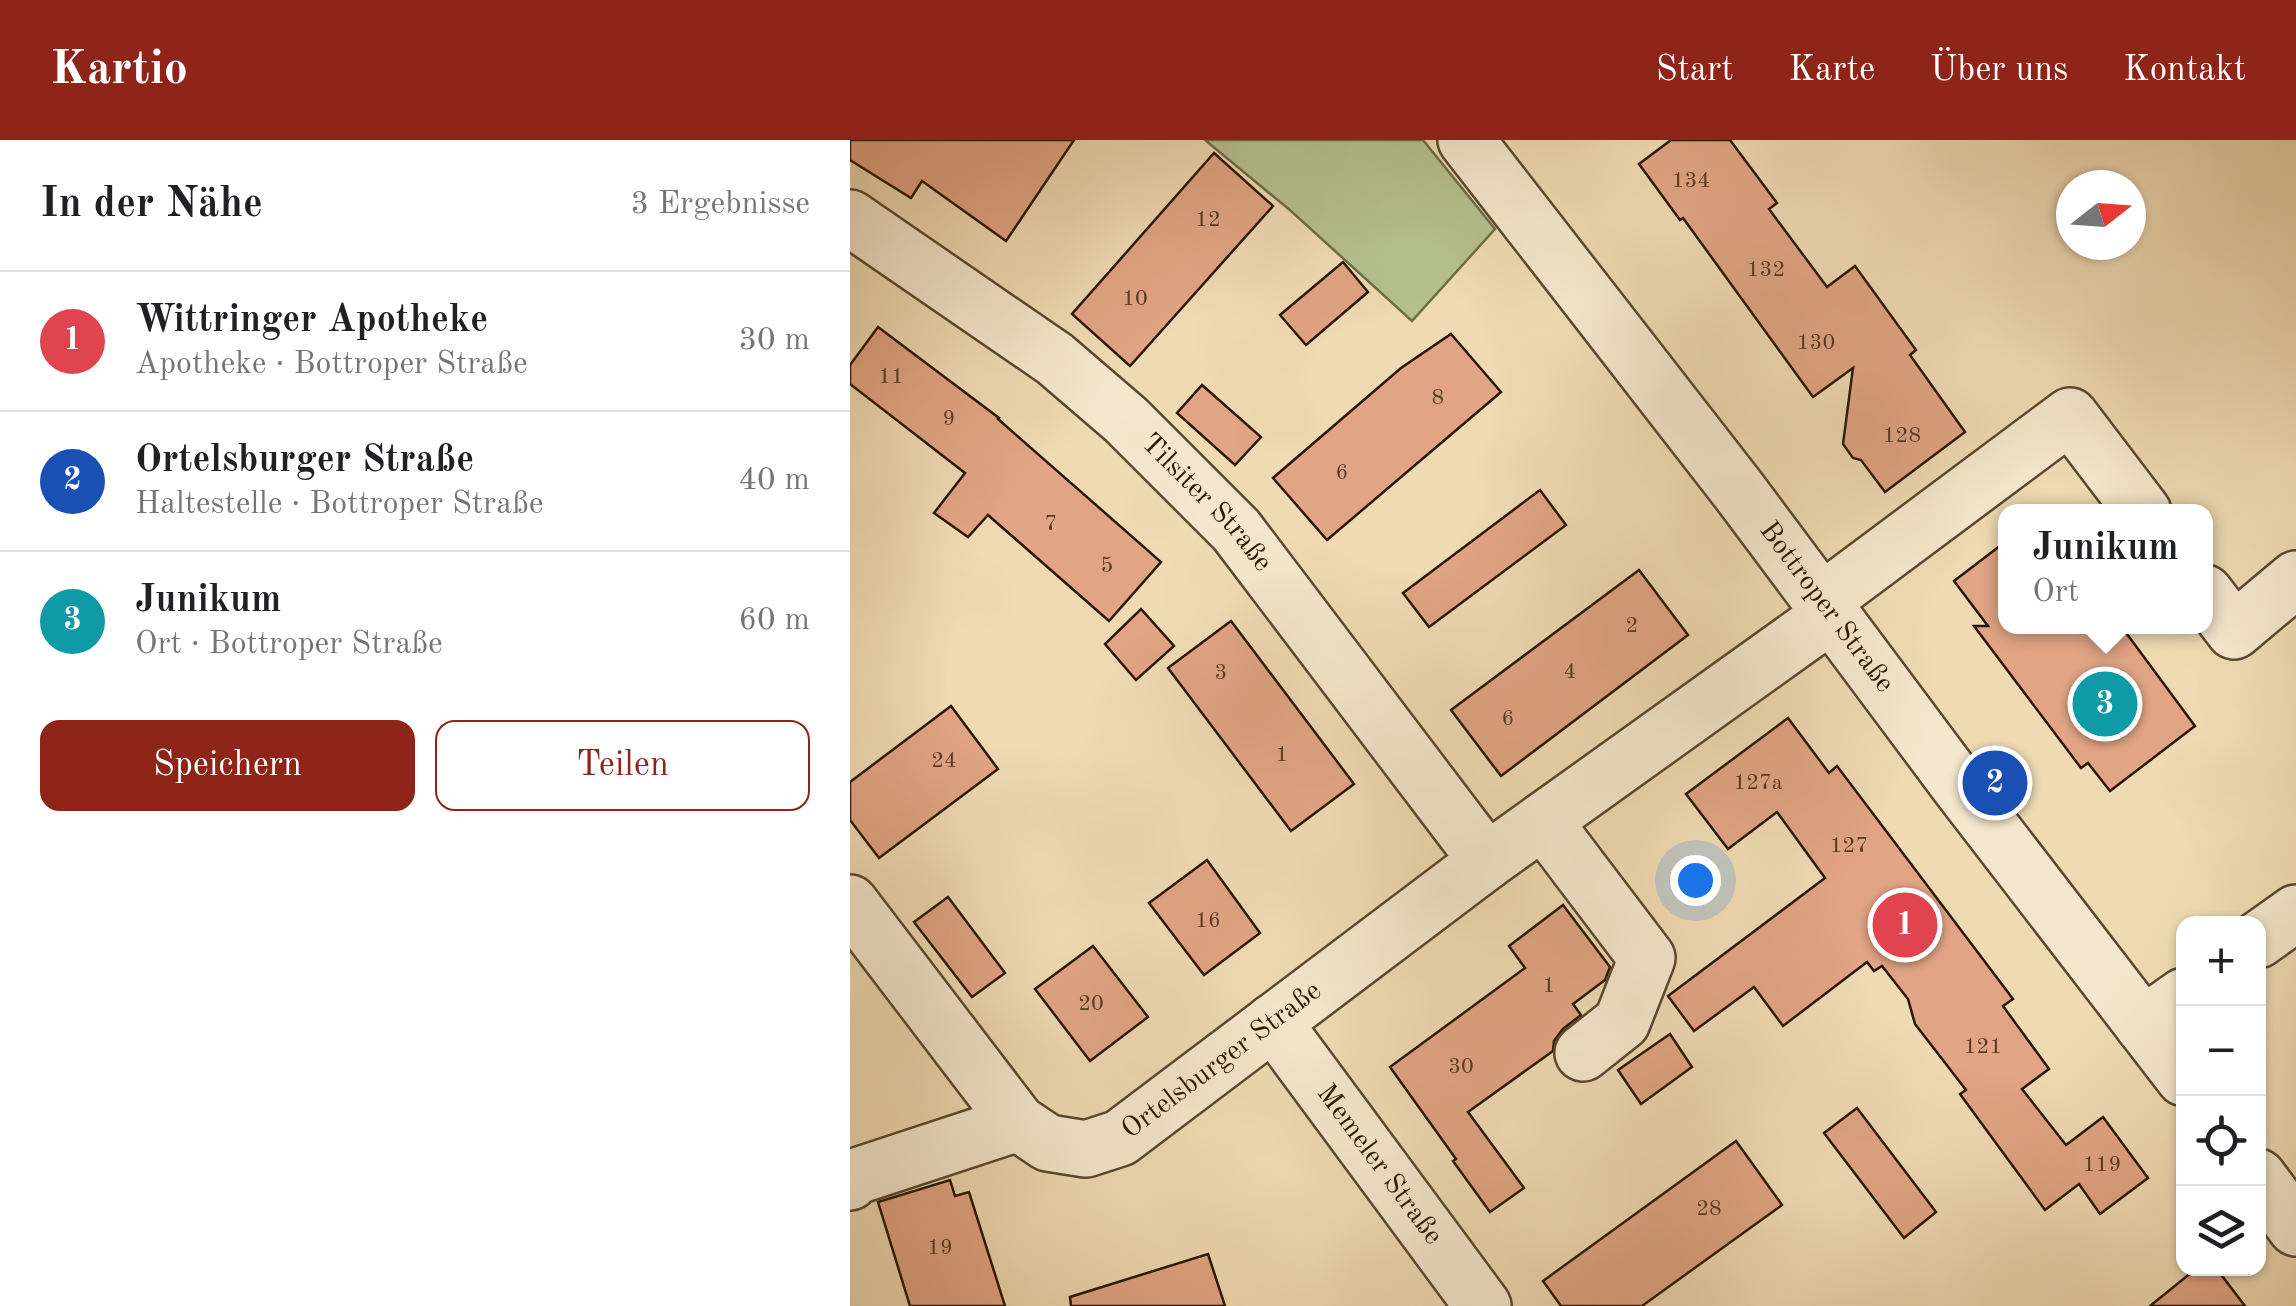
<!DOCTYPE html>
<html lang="de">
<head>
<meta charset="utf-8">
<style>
  body { margin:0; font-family:"Old Standard TT",serif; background:#f6f6f6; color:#202124 }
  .controls { position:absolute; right:30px; bottom:30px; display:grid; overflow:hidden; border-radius:20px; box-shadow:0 2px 8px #0004 }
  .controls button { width:90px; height:90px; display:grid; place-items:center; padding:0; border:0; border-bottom:2px solid #e0e0e0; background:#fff; color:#202124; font:50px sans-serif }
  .compass { position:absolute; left:1206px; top:30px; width:90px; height:90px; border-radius:50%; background:#fff; box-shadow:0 2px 8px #0004; rotate:73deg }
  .you { position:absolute; left:845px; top:740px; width:35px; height:35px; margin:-25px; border:8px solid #fff; border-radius:50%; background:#1a73e8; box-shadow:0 0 0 15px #1a73e833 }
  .badge { display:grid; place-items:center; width:65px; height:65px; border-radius:50%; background:#8f2418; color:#fff; font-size:32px; font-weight:700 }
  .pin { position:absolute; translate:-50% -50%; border:5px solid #fff; box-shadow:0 2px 10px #0006 }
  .popup { position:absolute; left:1148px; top:364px; width:215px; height:130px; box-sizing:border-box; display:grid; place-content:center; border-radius:20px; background:#fff; filter:drop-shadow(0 2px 8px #0005); font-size:32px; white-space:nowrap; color:#757577 }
  .popup b { font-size:38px; color:#202124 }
  .popup::after { content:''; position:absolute; left:50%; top:100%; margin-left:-20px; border:20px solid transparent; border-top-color:#fff }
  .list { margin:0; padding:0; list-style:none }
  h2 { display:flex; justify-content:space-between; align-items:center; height:130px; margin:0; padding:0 40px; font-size:42px }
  h2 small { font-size:32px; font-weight:400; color:#757577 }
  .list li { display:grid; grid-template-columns:65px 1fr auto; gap:30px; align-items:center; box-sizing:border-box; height:140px; padding:0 40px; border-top:2px solid #e0e0e0 }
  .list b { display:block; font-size:38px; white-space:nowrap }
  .list p { margin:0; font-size:32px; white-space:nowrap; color:#757577 }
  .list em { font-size:32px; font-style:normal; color:#757577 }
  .actions { display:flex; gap:20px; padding:30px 40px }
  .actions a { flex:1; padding:22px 0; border:2px solid #8f2418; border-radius:20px; text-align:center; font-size:35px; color:#8f2418 }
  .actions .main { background:#8f2418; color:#fff }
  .icon { flex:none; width:55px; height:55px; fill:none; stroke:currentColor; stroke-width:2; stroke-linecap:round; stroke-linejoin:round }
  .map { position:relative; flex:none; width:1446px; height:1166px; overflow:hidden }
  header { display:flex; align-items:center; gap:60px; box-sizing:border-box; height:140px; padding:0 50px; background:#8f2418; color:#fff }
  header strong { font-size:48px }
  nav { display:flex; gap:55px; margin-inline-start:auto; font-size:35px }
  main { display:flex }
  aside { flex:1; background:#fff }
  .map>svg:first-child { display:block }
</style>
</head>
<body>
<header>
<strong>Kartio</strong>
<nav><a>Start</a><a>Karte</a><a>Über uns</a><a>Kontakt</a></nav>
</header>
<main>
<aside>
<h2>In der Nähe<small>3 Ergebnisse</small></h2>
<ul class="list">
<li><span class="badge" style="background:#e0444e">1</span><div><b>Wittringer Apotheke</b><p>Apotheke · Bottroper Straße</p></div><em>30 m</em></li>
<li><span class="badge" style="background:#1a4fb4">2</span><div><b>Ortelsburger Straße</b><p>Haltestelle · Bottroper Straße</p></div><em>40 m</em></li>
<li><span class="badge" style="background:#0f9aa8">3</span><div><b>Junikum</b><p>Ort · Bottroper Straße</p></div><em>60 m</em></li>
</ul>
<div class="actions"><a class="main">Speichern</a><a>Teilen</a></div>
</aside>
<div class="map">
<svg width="1446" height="1166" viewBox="0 0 1446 1166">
  <rect width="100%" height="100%" fill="#efdab2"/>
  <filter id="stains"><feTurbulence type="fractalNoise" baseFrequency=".002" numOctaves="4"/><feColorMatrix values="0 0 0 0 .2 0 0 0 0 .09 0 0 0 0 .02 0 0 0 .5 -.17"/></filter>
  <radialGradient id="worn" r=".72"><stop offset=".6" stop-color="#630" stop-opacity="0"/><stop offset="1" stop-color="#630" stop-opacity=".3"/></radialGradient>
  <!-- green -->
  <polygon fill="#b5c08f" stroke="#6e6c49" stroke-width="2.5" points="355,0 573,0 645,89 562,181 441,71"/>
  <!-- building -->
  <g fill="#e1a484" stroke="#281703" stroke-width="2.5">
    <polygon points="0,0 224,0 156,101 72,41 61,58 0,20"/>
    <polygon points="821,0 880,0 927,63 919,69 977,147 1005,126 1066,210 1060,215 1115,292 1035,352 1011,320 1003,318 993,304 1003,228 963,257 833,78 830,80 789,24"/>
    <polygon points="364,13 423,66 280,226 222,174"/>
    <polygon points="493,122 518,152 456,205 430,175"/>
    <polygon points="28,187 149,278 148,279 311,422 259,481 138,375 118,397 84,373 115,333 0,244 0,225"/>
    <polygon points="601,194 651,252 477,400 423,338 551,228"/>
    <polygon points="352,245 411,297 385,325 327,273"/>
    <polygon points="690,350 716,385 579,487 553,453"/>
    <polygon points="1155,402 1155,486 1271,486 1345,586 1260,651 1238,623 1231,628 1124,486 1138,486 1104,441"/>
    <polygon points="789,430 838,495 651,636 601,570"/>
    <polygon points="291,469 324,506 286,540 255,504"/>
    <polygon points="381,481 504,644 441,691 318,528"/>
    <polygon points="101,566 148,629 29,718 0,680 0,642"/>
    <polygon points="938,578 979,633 987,626 1163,859 1153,866 1199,929 1172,949 1216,1005 1253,977 1298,1038 1250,1074 1229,1044 1195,1070 1110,954 1116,950 1065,884 1058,859 1032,826 1024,831 1017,822 933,886 904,847 844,891 818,856 975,738 927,672 878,709 836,654"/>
    <polygon points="357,720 410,793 354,835 299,763"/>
    <polygon points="98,757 155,833 122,857 64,782"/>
    <polygon points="713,765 760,827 755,840 723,864 731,875 713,889 704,901 703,911 618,972 674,1048 640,1072 603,1021 606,1019 540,927 675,828 659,806"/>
    <polygon points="243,806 298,877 240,921 185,849"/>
    <polygon points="820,894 842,927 791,964 768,930"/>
    <polygon points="1007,968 1086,1072 1054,1098 974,993"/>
    <polygon points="886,1001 932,1065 792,1166 711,1166 693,1141"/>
    <polygon points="100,1040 105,1056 119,1052 155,1166 60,1166 28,1062"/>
    <polygon points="358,1114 375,1166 221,1166 220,1157"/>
    <polygon points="1347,1128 1366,1128 1395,1166 1300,1166"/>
  </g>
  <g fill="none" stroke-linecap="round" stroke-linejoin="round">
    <!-- minor casing -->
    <g stroke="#5a482f" stroke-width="60">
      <g id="minor">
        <path id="s1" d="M616 0 889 351 1110 647 1334 938"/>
        <path id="s2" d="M0 78 205 219 276 280 386 390 637 721"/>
        <polyline points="1355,453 1384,491 1446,439"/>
        <polyline points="972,461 1220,276 1293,372"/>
        <polyline points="693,681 797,818 772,882 733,913"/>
        <path id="s3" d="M0 763 168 983 198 1003 236 1009 270 998 637 721 982 474"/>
        <polyline points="1408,800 1446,773"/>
        <path id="s4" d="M423 882 633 1166"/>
        <polyline points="1293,885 1334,856"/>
        <polyline points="1408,1037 1446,1088"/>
        <polyline points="0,1042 4,1037 168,983"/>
      </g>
    </g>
    <!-- minor -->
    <use href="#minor" stroke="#f5e7cd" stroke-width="55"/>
  </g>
  <g text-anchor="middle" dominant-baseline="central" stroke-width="8" stroke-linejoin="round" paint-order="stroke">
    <!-- number labels -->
    <g font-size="22" fill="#563a23">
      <text x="841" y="41">134</text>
      <text x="358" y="80">12</text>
      <text x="916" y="130">132</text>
      <text x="285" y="159">10</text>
      <text x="966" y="203">130</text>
      <text x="41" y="237">11</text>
      <text x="588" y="258">8</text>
      <text x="99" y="279">9</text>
      <text x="1052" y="296">128</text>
      <text x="492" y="333">6</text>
      <text x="201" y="384">7</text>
      <text x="257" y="426">5</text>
      <text x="782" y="486">2</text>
      <text x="720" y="532">4</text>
      <text x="371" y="533">3</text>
      <text x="658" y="579">6</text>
      <text x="432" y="615">1</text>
      <text x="94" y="621">24</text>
      <text x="908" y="643">127a</text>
      <text x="999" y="706">127</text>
      <text x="358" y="781">16</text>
      <text x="699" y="846">1</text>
      <text x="241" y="864">20</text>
      <text x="1133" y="907">121</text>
      <text x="611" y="927">30</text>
      <text x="1252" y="1025">119</text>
      <text x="859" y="1069">28</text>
      <text x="90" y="1108">19</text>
    </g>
    <!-- street labels -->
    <g font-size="28" fill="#281703" stroke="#f5e7cd">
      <text stroke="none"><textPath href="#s2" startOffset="458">Tilsiter Straße</textPath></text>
      <text stroke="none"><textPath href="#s1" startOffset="590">Bottroper Straße</textPath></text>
      <text stroke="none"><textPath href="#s3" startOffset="515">Ortelsburger Straße</textPath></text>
      <text stroke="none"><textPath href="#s4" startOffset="178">Memeler Straße</textPath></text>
    </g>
  </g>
  <rect width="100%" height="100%" filter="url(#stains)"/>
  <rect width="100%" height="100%" fill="url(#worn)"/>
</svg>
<div class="controls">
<button>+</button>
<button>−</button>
<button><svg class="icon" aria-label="locate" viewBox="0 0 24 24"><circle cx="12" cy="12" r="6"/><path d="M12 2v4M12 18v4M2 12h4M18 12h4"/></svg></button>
<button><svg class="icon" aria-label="layers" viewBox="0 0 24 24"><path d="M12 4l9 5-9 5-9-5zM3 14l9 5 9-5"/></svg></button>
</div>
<svg class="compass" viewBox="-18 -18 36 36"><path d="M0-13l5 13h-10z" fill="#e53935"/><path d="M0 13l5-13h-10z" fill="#757577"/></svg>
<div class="you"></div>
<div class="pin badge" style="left:1055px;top:785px;background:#e0444e">1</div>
<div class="pin badge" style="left:1145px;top:643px;background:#1a4fb4">2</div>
<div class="pin badge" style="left:1255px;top:564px;background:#0f9aa8">3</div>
<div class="popup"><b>Junikum</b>Ort</div>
</div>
</main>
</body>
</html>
